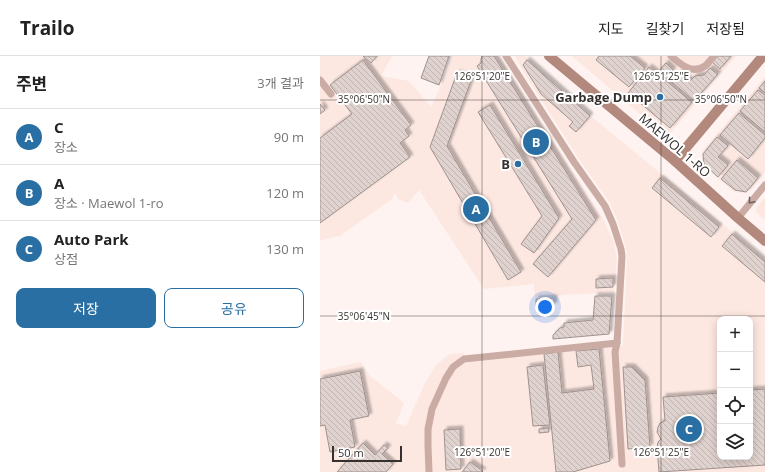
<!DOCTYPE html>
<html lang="ko">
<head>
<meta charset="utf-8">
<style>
  body { margin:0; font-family:"Open Sans","Noto Sans KR",sans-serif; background:#f2f2f2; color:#222 }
  .controls { position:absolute; right:12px; bottom:12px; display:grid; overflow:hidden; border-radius:8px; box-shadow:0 2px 10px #0003 }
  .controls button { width:36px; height:36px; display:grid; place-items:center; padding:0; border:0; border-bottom:1px solid #e0e0e0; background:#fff; color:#222; font:20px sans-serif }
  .scale { position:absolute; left:12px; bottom:10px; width:70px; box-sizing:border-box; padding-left:4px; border:2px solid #36302f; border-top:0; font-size:11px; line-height:14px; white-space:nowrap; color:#36302f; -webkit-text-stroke:3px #fff; paint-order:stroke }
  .you { position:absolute; left:225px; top:251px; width:14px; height:14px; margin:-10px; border:3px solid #fff; border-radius:50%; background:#1a73e8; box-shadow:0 0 0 6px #1a73e833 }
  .badge { display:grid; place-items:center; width:26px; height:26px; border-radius:50%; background:#296fa3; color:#fff; font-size:13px; font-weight:700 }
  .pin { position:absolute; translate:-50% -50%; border:2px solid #fff; box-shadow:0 1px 4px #0006 }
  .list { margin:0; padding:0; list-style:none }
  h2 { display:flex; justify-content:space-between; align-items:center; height:52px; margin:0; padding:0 16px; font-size:17px }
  h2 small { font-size:13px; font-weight:400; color:#767676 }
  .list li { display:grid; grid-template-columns:26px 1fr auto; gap:12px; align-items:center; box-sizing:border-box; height:56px; padding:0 16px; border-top:1px solid #e0e0e0 }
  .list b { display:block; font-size:15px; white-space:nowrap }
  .list p { margin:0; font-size:13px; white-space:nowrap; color:#767676 }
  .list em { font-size:13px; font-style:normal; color:#767676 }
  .actions { display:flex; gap:8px; padding:12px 16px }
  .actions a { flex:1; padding:9px 0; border:1px solid #296fa3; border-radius:8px; text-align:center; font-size:14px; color:#296fa3 }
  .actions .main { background:#296fa3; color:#fff }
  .icon { flex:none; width:22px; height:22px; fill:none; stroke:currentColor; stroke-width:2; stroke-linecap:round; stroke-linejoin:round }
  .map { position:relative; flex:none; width:445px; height:416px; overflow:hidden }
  header { display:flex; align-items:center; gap:24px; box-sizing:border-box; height:56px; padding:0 20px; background:#fff; border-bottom:1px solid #e0e0e0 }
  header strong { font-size:19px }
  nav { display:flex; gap:22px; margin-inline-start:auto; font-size:14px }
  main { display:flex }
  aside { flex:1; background:#fff }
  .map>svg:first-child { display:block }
</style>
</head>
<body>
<header>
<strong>Trailo</strong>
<nav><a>지도</a><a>길찾기</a><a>저장됨</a></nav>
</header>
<main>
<aside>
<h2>주변<small>3개 결과</small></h2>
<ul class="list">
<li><span class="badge">A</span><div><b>C</b><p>장소</p></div><em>90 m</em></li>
<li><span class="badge">B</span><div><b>A</b><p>장소 · Maewol 1-ro</p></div><em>120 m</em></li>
<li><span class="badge">C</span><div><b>Auto Park</b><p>상점</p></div><em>130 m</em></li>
</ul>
<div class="actions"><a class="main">저장</a><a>공유</a></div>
</aside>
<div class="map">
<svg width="445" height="416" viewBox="0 0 445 416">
  <defs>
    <pattern id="building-back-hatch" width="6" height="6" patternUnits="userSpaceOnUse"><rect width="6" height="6" fill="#e0d2ce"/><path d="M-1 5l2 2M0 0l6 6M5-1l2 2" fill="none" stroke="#c1b5b1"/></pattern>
    <filter id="shadow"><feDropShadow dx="3" dy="-3" stdDeviation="1" flood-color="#0004"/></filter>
  </defs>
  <rect width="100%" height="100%" fill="#fef3f0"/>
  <!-- built -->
  <g fill="#fde7e1" fill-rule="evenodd">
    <polygon points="0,0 72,0 61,20 89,25 111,51 126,18 133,0 178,0 283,163 294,186 297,204 294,237 254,238 215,242 214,228 164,233 99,134 88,147 78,143 75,137 72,143 20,180 5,183 0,185"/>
    <path d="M195 0H205L278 66 445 203V416H0V315L41 306 49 319 84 347 76 368 86 370 104 329 116 309 130 298 144 297 145 305 280 292 303 290 307 200 306 192 298 166 290 147 259 103 206 20ZM400 263H430V401H400Z"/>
    <polygon points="252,0 416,0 347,81"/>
    <polygon points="445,21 445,116 427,137 414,136 382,109 382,96"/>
    <polygon points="445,141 445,164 437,157 436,152"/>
  </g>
  <!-- building -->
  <g fill="url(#building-back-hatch)" stroke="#9f928f" filter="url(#shadow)">
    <polygon points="43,0 57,0 51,7"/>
    <polygon points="109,0 129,0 119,29 101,22"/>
    <polygon points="162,0 174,0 276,164 228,221 213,208 252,163 157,10 161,7 161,3"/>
    <polygon points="279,0 310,0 325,12 309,31 276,4"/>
    <polygon points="397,0 411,0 400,13 392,6"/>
    <polygon points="43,4 91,69 85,74 89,80 80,87 90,101 0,167 0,82 32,58 10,29"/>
    <polygon points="207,4 270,60 256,76 249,70 253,66 221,38 203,9"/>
    <polygon points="346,7 353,14 346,23 338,16"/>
    <polygon points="329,11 372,46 350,72 308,37"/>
    <polygon points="390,12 398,18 374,45 352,26 360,16 370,25 375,20 384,19"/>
    <polygon points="137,17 152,22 127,90 201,216 188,224 110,91"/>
    <polygon points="445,25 445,37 439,32"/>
    <polygon points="438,34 445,39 445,76 420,55"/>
    <polygon points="0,48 5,54 0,58"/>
    <polygon points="170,49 239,162 214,197 201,188 222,160 158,56"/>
    <polygon points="419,57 445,79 445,82 428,103 400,79"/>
    <polygon points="397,81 408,90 398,101 408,109 398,121 384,108 383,98"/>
    <polygon points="417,104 438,122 426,136 415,134 401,123"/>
    <polygon points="340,122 399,171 391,181 332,132"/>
    <polygon points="412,178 445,206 445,226 402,190"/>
    <polygon points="293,222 293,231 276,232 276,223"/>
    <polygon points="275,240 292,240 289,278 233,283 233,279 240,272 244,271 244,267 273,264"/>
    <polygon points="234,242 234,249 216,251 216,243"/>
    <polygon points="279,293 290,405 253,416 236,416 224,298 238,296 242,337 274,333 271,309 258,311 256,295"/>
    <polygon points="223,309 230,369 213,370 207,311"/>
    <polygon points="303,311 312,311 325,324 330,391 308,393"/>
    <polygon points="40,315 49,360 30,364 35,391 10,396 5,369 0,370 0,323"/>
    <polygon points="445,333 445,409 339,416 337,391 338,386 341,383 337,376 338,371 340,367 345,365 343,341 400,337 400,401 430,401 430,334"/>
    <polygon points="228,372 229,376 219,377 219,373"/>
    <polygon points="140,373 141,413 126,414 124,374"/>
    <polygon points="43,387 55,399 64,389 68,392 62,398 73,408 66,416 17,416"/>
    <polygon points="150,406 163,415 162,416 142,416"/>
  </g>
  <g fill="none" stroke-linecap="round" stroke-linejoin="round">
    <!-- street -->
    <g stroke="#caaca5" stroke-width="7">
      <polyline points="186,0 254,106 285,150 293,168 301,193 302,200 297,287 295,296 302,408"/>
      <path d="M351 0C360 8 372 19 385 10 388 8 391 3 394 0"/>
      <polyline points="0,24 11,38"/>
      <polyline points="418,162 445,129"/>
      <polyline points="109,416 108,390 108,373 112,353 126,322 133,311 144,303 297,287"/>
    </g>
    <!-- secondary -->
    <g stroke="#b3897e" stroke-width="10">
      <polyline points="229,0 355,105 418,162 445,185"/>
      <polyline points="355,105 443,0"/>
    </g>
  </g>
  <!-- one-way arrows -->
  <defs><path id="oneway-chevron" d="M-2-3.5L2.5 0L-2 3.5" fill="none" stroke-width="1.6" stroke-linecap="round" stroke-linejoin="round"/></defs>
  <use stroke="#71625e" href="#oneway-chevron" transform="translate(431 145) rotate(130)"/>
  <!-- ticks -->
  <path fill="none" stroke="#36302f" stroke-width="1" stroke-opacity="0.45" d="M162 0V416M341 0V416M0 44H445M0 260H445"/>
  <!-- markers -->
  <g fill="#296fa3" stroke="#fff" stroke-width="1.5">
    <circle cx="340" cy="41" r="4"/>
    <circle cx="198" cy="108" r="4"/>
  </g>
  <g text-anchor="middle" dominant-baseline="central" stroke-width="4" stroke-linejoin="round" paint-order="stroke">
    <!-- poi labels -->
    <g font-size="13" font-weight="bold" fill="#36302f" stroke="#fff" text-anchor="end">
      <text x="332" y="41">Garbage Dump</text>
      <text x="190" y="108">B</text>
    </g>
    <!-- street labels -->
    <g font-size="13" fill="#36302f" stroke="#fff">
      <text transform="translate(355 89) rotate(41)">MAEWOL 1-RO</text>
    </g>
  </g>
  <g font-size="10" text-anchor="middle" fill="#36302f" stroke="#fff" stroke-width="4" stroke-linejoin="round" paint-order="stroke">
    <text x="162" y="24">126°51'20"E</text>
    <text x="341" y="24">126°51'25"E</text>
    <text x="44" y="47">35°06'50"N</text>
    <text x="401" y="47">35°06'50"N</text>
    <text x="44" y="264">35°06'45"N</text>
    <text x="162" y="400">126°51'20"E</text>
    <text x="341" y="400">126°51'25"E</text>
  </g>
</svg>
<div class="controls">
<button>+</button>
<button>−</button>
<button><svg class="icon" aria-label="locate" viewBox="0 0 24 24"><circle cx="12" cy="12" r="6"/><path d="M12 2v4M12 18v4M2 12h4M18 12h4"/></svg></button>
<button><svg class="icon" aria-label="layers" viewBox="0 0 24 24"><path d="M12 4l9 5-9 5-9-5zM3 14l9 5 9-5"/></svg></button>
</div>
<div class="scale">50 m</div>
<div class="you"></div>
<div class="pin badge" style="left:156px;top:153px">A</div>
<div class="pin badge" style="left:216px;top:86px">B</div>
<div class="pin badge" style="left:369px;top:373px">C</div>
</div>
</main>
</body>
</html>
